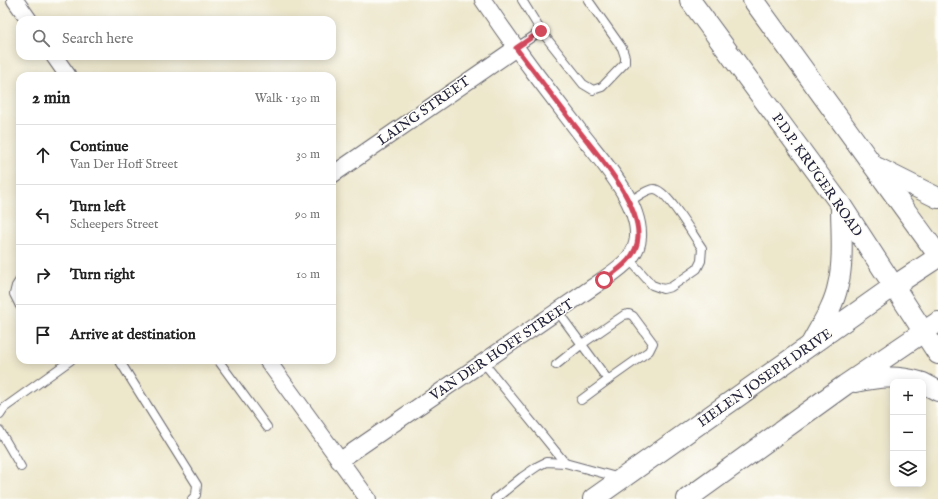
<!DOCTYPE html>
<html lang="en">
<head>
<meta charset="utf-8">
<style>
  body { margin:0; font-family:"IM FELL English",serif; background:#f2f2f2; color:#222 }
  .controls { position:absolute; right:12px; bottom:12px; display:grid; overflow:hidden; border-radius:8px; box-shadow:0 2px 10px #0003 }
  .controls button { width:36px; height:36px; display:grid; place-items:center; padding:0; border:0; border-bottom:1px solid #e0e0e0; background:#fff; color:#222; font:20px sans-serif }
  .stop { position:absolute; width:12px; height:12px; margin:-9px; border:3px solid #d1495b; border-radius:50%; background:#fff }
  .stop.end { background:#d1495b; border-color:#fff; box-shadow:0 1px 4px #0008 }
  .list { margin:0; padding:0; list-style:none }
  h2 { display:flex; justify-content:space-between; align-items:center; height:52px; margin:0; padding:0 16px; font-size:17px }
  h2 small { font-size:13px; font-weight:400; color:#767676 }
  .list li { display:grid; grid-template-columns:26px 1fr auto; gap:12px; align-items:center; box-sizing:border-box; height:60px; padding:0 16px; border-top:1px solid #e0e0e0 }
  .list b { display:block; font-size:15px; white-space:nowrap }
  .list p { margin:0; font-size:13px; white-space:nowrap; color:#767676 }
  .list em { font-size:13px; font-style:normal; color:#767676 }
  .icon { flex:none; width:22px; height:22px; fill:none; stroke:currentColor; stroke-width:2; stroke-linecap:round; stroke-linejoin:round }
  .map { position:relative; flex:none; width:938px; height:499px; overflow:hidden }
  .search { position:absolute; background:#fff; box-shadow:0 2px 10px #0003; left:16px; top:16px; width:320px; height:44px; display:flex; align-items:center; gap:10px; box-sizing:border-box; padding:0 14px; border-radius:12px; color:#767676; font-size:15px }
  .panel { position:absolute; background:#fff; box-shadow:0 2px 10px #0003; left:16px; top:72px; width:320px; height:292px; border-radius:12px }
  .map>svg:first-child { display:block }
</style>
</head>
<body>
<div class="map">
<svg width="938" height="499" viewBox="0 0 938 499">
  <rect width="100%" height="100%" fill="#fdfcf7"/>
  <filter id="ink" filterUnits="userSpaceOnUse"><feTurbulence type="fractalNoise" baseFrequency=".025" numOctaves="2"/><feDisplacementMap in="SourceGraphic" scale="8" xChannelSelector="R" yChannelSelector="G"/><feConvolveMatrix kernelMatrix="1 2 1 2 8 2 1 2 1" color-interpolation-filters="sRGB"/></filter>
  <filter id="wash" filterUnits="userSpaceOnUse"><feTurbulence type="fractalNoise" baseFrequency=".012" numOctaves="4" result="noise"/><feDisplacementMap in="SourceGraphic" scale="16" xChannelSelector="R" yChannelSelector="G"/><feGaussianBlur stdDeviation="0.9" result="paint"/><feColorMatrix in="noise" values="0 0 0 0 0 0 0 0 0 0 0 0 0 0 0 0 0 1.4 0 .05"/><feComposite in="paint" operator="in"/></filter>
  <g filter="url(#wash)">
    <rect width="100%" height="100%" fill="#ede7cc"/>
  </g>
  <g filter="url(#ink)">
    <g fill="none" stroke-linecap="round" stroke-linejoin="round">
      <!-- service casing -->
      <g stroke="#69676e" stroke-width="10">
        <g id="service">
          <polyline points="522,0 541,31 583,84 593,90 602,87 625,63 625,57 622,48 588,0"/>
          <polyline points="516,48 541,31"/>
          <path d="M629 259 652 285 663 289 671 287 697 269 701 261 702 248C694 237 667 189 654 189 646 189 636 198 629 202"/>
          <polyline points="20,280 16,286 14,294 20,306"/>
          <polyline points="119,360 197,485 196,495 192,499"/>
          <polyline points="218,360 267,427"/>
          <polyline points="483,362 565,463"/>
          <polyline points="556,365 582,344 624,315 629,314 633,316 653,343 649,351 608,380 558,312"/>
          <polyline points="581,400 608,380"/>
          <polyline points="0,414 4,408 71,360"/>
          <polyline points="0,431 21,467"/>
          <polyline points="495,499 522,477 538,466 546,462 565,463 620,478"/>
        </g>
      </g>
      <!-- minor casing -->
      <g stroke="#69676e" stroke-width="18">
        <g id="minor">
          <polyline points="15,0 29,20"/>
          <polyline points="54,56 68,76"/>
          <polyline points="332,175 516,48"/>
          <polyline points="267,360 368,499"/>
          <path d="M339 461 603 280C618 269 637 258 638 237 640 202 602 161 582 135 566 114 550 93 534 72 516 48 499 24 483 0"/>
        </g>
      </g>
      <!-- tertiary casing -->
      <g stroke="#69676e" stroke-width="22">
        <g id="tertiary">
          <polyline points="690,0 841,205 938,354"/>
          <polyline points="753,0 938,255"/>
          <polyline points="878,168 938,198"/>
          <path d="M811 344C821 325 834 306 838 285 844 262 841 229 841 205"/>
          <path d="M855 382C879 377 896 375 920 382"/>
          <polyline points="923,383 938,391"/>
          <polyline points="593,499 894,286 938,257"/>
          <polyline points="687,499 845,385 938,322"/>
        </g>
      </g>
      <!-- service -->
      <use href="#service" stroke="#fff" stroke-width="8"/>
      <!-- minor -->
      <use href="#minor" stroke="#fff" stroke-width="16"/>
      <!-- tertiary -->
      <use href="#tertiary" stroke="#fff" stroke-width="20"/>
    </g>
  </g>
  <g fill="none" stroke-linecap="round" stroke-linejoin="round" filter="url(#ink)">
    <!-- route -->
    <path stroke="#d1495b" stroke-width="5" d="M541 31 516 48C535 73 554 98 573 123 594 151 640 200 638 237 637 258 619 269 604 280"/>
  </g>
  <g text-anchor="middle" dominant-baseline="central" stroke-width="3" stroke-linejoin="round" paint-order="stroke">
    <!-- street labels -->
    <g font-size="14" fill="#22223b" stroke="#fdfcf7">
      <text transform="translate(424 111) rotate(-35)">LAING STREET</text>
      <text transform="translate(817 175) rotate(55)">P.D.P. KRUGER ROAD</text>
      <text transform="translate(502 350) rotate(-34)">VAN DER HOFF STREET</text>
      <text transform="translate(765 378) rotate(-35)">HELEN JOSEPH DRIVE</text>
    </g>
  </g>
</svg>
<div class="controls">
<button>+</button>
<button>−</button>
<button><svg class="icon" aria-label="layers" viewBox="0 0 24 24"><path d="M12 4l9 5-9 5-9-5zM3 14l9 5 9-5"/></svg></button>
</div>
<div class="stop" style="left:604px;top:280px"></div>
<div class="stop end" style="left:541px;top:31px"></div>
<div class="search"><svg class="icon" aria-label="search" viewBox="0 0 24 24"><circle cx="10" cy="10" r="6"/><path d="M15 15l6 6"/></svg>Search here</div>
<section class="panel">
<h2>2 min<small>Walk · 130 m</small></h2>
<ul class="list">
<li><svg class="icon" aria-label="ahead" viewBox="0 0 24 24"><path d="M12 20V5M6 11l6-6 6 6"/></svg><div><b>Continue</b><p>Van Der Hoff Street</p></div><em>30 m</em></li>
<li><svg class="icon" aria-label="left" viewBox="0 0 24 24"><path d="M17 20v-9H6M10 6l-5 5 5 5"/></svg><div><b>Turn left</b><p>Scheepers Street</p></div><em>90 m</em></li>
<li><svg class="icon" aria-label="right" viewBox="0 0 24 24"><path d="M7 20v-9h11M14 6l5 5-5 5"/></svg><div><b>Turn right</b></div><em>10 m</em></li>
<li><svg class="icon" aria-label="arrive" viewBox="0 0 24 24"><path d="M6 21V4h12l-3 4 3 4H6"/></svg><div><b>Arrive at destination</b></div></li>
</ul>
</section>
</div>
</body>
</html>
